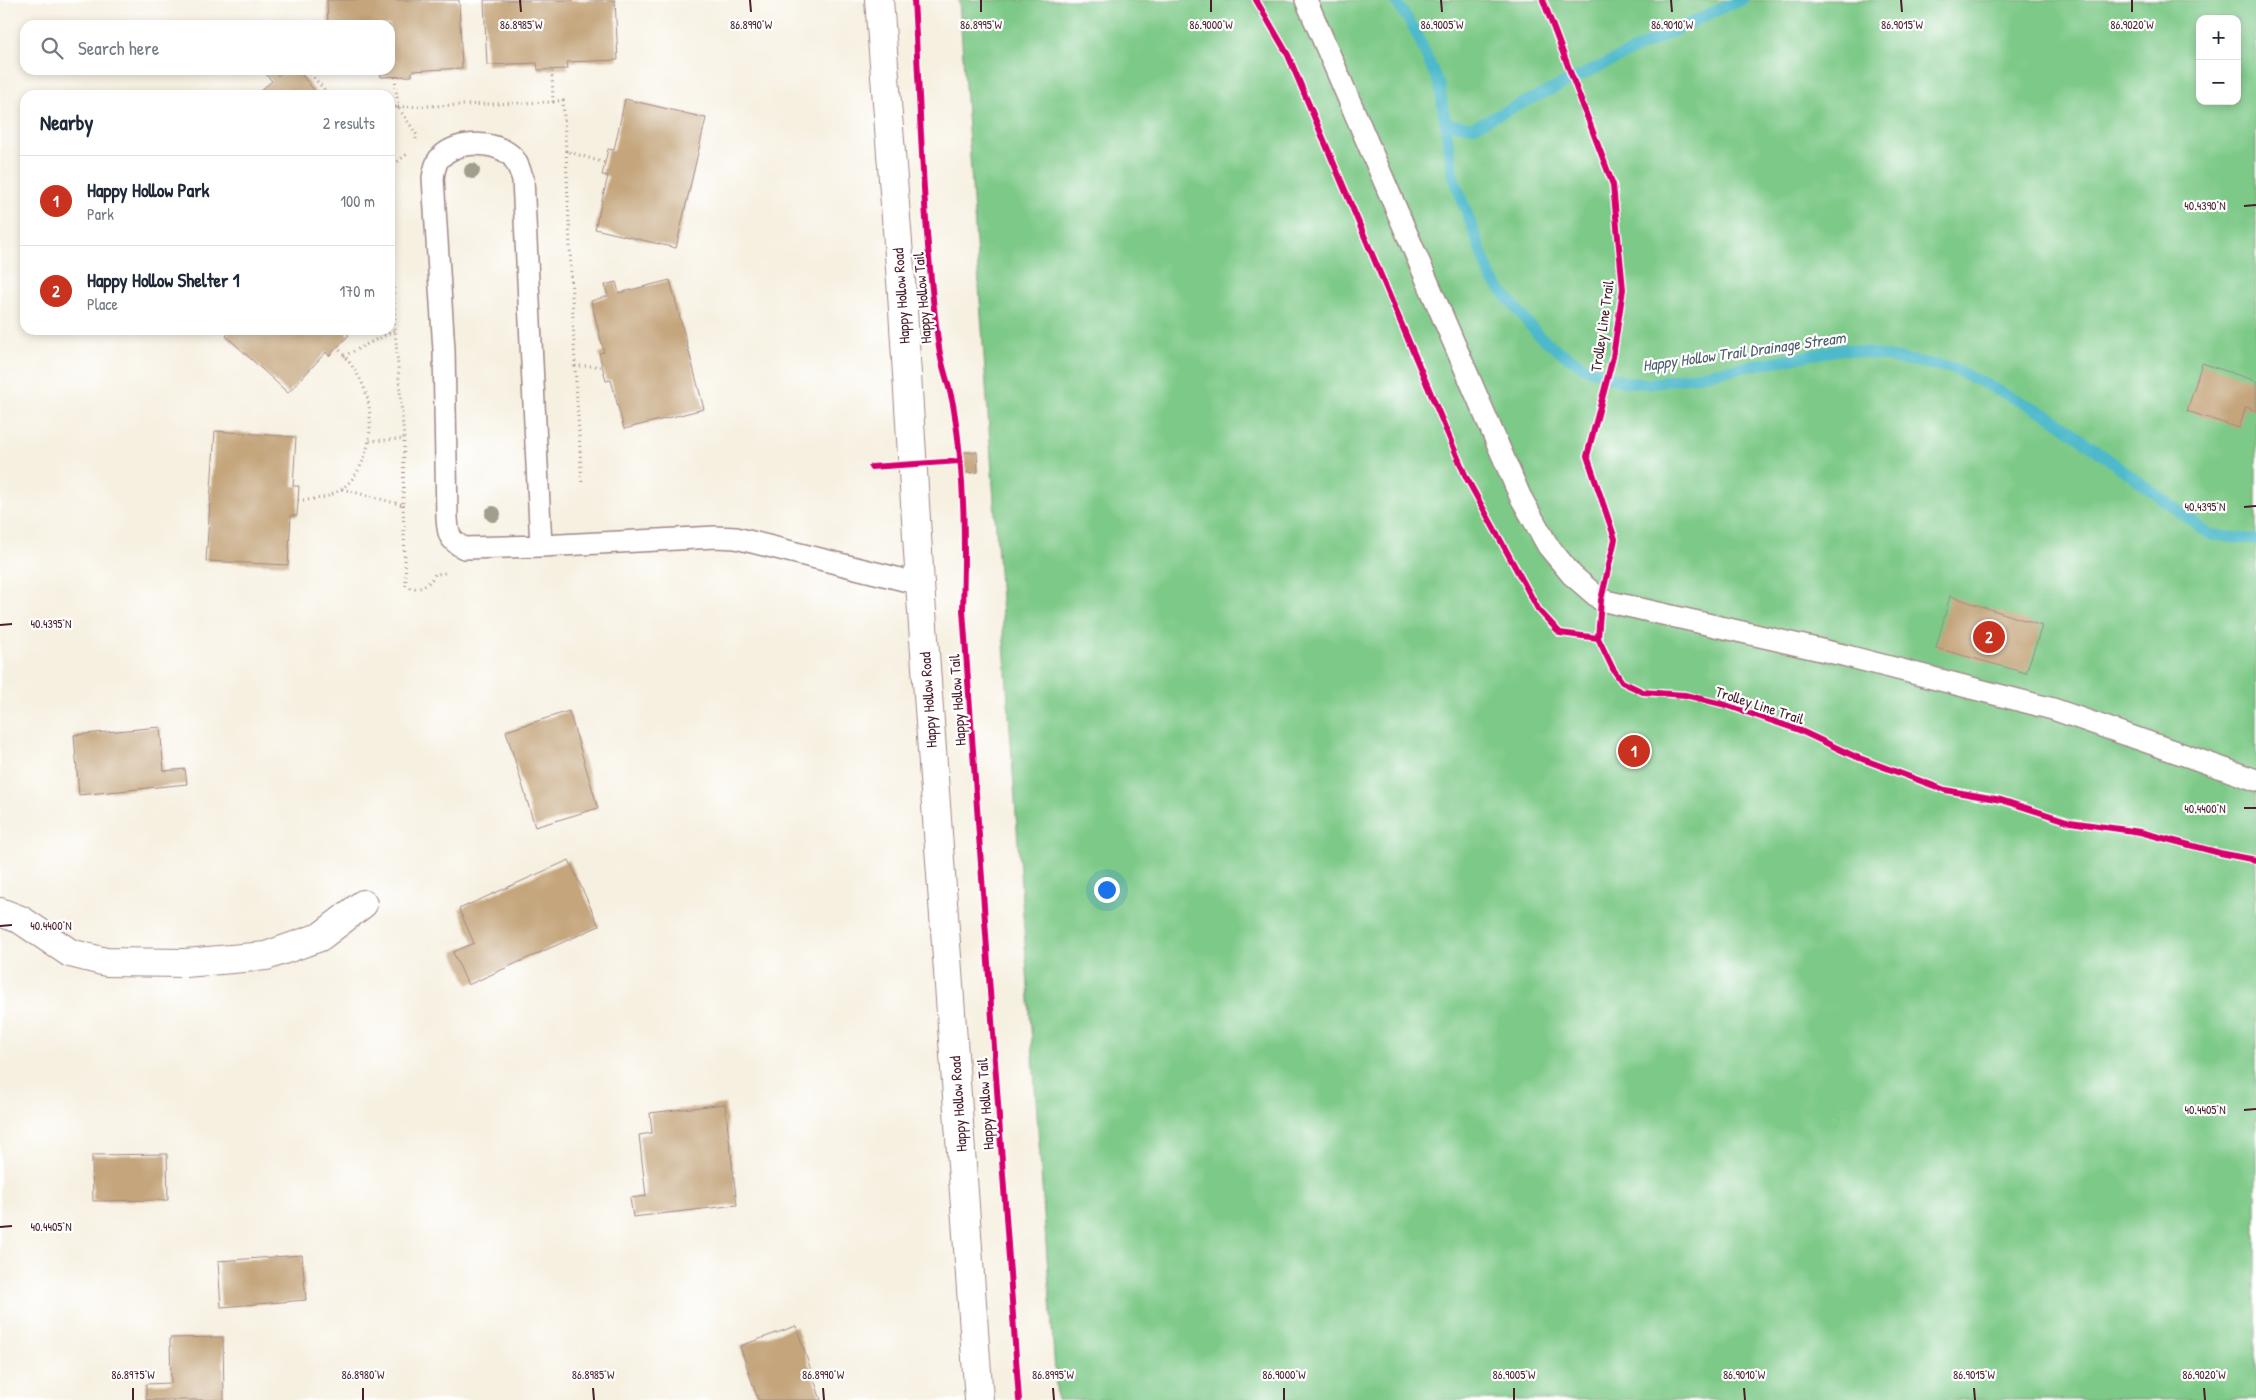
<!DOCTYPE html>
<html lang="en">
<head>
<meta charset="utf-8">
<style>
  body { margin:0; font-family:"Patrick Hand",sans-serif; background:#f2f2f3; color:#1f2937 }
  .controls { position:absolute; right:15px; top:15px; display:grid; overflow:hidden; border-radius:10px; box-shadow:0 2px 8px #0003 }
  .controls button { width:45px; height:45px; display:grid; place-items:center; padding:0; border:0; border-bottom:1px solid #e0e1e3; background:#fff; color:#1f2937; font:25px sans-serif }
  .you { position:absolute; left:1106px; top:889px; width:18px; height:18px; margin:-12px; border:4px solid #fff; border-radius:50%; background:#1a73e8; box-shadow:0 0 0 8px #1a73e833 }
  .badge { display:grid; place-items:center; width:32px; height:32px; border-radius:50%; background:#c8321e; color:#fff; font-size:16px; font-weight:700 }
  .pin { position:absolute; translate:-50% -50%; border:2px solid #fff; box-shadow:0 1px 5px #0006 }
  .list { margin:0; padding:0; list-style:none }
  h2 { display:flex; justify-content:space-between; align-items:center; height:65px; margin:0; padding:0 20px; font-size:21px }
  h2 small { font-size:16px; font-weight:400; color:#747a83 }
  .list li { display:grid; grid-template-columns:32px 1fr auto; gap:15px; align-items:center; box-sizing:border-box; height:90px; padding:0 20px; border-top:1px solid #e0e1e3 }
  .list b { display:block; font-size:19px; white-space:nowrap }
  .list p { margin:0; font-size:16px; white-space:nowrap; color:#747a83 }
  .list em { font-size:16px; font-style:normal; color:#747a83 }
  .icon { flex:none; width:28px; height:28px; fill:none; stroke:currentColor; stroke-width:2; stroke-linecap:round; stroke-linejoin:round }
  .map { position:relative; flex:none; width:2256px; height:1400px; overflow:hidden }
  .search { position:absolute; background:#fff; box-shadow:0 2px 8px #0003; left:20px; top:20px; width:375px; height:55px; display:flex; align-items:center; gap:12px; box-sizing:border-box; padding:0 18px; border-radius:15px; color:#747a83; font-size:19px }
  .panel { position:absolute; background:#fff; box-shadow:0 2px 8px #0003; left:20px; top:90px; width:375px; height:245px; border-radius:15px }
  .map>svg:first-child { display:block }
</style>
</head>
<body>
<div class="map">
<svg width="2256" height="1400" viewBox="0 0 2256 1400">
  <rect width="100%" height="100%" fill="#fff"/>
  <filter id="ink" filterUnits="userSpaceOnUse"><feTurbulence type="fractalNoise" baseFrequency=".02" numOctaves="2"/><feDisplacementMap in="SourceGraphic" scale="10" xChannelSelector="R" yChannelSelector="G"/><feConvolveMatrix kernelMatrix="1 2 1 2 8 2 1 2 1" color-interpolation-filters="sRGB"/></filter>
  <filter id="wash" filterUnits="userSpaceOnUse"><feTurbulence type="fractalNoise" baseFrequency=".0096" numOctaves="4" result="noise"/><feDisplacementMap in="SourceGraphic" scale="20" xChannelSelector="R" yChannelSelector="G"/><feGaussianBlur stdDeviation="1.12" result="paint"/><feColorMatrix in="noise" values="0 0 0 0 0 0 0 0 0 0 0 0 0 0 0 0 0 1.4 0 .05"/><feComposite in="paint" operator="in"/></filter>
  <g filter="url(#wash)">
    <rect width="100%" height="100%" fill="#f6f0e0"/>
    <!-- green -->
    <path fill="#7dc987" stroke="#647459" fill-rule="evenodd" d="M959 0H2256V1400H1057ZM2200 19H2237V101H2200Z"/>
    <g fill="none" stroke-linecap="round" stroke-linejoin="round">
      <!-- stream -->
      <g stroke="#4eb9cb" stroke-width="11">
        <polyline points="1395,0 1415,30 1440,87 1453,175 1491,278 1538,335 1560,352 1586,368 1624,382 1651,384 1844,349 1952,368 2050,416 2211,535 2256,540"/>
        <polyline points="1445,123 1473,127 1726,6 1743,0"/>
      </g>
    </g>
    <g id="blocks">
      <!-- building -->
      <g fill="#c4a57c">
        <polygon points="327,0 459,0 462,68 412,71 412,76 381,77 380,72 331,74 331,70 390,70 390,25 328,25"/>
        <polygon points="484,0 615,0 618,60 567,62 568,69 538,70 537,63 487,65"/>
        <polygon points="274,70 278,76 285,70 298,70 318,95 255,95 272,81 263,71"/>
        <polygon points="625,99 706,118 676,248 595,229 608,176 602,175 605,163 608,149 614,150"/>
        <polygon points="670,280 704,409 624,429 611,380 606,381 599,353 604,352 591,301 608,296 605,285 616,282 619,293"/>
        <polygon points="231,330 347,330 345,332 349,335 329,356 326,352 288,393 226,336"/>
        <polygon points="2202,363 2256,381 2256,411 2246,407 2239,428 2187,411"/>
        <polygon points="215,431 296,437 293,486 299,486 297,516 291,515 288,565 206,561"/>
        <polygon points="964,452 977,452 978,472 966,473"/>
        <polygon points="1950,596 2042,626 2026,673 1936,648"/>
        <polygon points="569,711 598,808 535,827 506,731"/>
        <polygon points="160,727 164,771 185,769 187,784 79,795 74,735"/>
        <polygon points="569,860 599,926 468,985 453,952 474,943 459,909"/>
        <polygon points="725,1104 737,1205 633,1217 630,1198 646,1196 639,1135 652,1133 650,1113"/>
        <polygon points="167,1154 168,1200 93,1201 92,1155"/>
        <polygon points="302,1255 306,1300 221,1307 218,1261"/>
        <polygon points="796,1326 821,1400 758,1400 740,1346"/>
        <polygon points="223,1337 224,1400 146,1400 146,1384 171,1383 170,1338"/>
      </g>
    </g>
  </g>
  <g filter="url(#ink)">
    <use href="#blocks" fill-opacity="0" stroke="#a08886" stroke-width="1"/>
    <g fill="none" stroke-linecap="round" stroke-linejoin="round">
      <!-- service casing -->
      <g stroke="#a08886" stroke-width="24">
        <g id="service">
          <polyline points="1306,0 1520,496 1548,546 1572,575 1601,600 1843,655 2053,709 2256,780"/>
          <path d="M541 546 523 179C519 169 517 159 508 153 489 140 454 141 439 159 435 164 434 172 433 178L444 350 447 518C448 534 449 540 464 548L541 546 716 537 736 538 920 584"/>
        </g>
      </g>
      <!-- minor casing -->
      <g stroke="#a08886" stroke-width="30">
        <polyline id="minor" points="0,912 21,920 70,953 106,962 185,963 266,956 320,937 363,904"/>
      </g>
      <!-- secondary casing -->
      <g stroke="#a08886" stroke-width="30">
        <polyline id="secondary" points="879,0 902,294 920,584 979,1400"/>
      </g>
      <!-- path -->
      <g stroke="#a08886" stroke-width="3" stroke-dasharray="1 4" stroke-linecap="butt">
        <polyline points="307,70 329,95"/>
        <polyline points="395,77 398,107 553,102 552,70"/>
        <polyline points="553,102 563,100 566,151 605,163"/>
        <polyline points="390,107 398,107 417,135 416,139"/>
        <polyline points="566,151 575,366 602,366"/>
        <polyline points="390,168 407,154"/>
        <polyline points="390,208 395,330"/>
        <polyline points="344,356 395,330 404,439 369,441"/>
        <polyline points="575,366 582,484"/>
        <polyline points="342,489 403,505 404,439"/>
        <path d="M298 500C311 500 324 499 335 493 369 475 376 426 366 393 360 375 349 361 337 347"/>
        <path d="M403 505 406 586C418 592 429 586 435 574L446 573"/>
      </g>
      <!-- service -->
      <use href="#service" stroke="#fff" stroke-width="21"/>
      <!-- minor -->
      <use href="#minor" stroke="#fff" stroke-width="28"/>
      <!-- secondary -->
      <use href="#secondary" stroke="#fff" stroke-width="28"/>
      <!-- cycleway casing -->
      <g stroke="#fff" stroke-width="9">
        <g id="cycleway">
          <path d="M914 0C921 116 923 233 939 348 942 369 951 389 954 410 965 476 965 544 963 610L1019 1400"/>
          <polyline points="1256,0 1288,55 1466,477 1538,609 1560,633 1598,638"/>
          <polyline points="1543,0 1613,185 1623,289 1613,357 1587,456 1615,539 1601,600 1598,638 1613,669 1622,682 1643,692 1685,695 1726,705 1799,730 1854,756 1945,790 2001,800 2070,822 2140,832 2220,853 2256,860"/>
          <polyline points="871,467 960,461"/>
        </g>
      </g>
      <!-- cycleway -->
      <use href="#cycleway" stroke="#d6006c" stroke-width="6"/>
    </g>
    <!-- trees -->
    <g fill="#a19e8e">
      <circle cx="472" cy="171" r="8"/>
      <circle cx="493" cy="514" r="8"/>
    </g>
  </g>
  <!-- ticks -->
  <path fill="none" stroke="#4a1f2b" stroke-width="2" d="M520 0 521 12M750 0 751 12M981 0V12M1211 0V12M1441 0 1442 12M1671 0 1672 12M1901 0 1902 12M2132 0V12M2244 206 2256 205M2244 507 2256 506M0 625 12 624M2244 808H2256M0 926 12 925M2244 1110 2256 1109M0 1227 12 1226M133 1388V1400M363 1388V1400M593 1388 594 1400M823 1388 824 1400M1053 1388 1054 1400M1284 1388V1400M1514 1388V1400M1744 1388 1745 1400M1974 1388 1975 1400M2204 1388 2205 1400"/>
  <g text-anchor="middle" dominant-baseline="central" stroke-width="4.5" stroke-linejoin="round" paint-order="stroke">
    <!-- street labels -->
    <g font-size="15" fill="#4a1f2b" stroke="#fff">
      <text transform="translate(901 296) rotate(-94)">Happy Hollow Road</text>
      <text transform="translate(922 298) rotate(-95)">Happy Hollow Tail</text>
      <text transform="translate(1602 326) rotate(-82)">Trolley Line Trail</text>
      <text transform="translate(928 700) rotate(-94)">Happy Hollow Road</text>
      <text transform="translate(957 700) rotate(-94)">Happy Hollow Tail</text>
      <text transform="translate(1760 705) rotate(18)">Trolley Line Trail</text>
      <text transform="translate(958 1104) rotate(-94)">Happy Hollow Road</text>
      <text transform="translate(985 1104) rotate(-94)">Happy Hollow Tail</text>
    </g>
    <!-- water labels -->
    <g font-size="16" font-style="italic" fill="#4c5d6b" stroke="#fff">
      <text transform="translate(1744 351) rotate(-8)">Happy Hollow Trail Drainage Stream</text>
    </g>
  </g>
  <g font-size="12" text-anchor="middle" fill="#4a1f2b" stroke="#fff" stroke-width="4.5" stroke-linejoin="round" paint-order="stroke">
    <text x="521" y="29">86.8985°W</text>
    <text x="751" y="29">86.8990°W</text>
    <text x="981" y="29">86.8995°W</text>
    <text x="1211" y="29">86.9000°W</text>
    <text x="1442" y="29">86.9005°W</text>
    <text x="1672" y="29">86.9010°W</text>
    <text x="1902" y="29">86.9015°W</text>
    <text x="2132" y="29">86.9020°W</text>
    <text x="2205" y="210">40.4390°N</text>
    <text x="2205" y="511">40.4395°N</text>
    <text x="51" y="628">40.4395°N</text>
    <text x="2205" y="813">40.4400°N</text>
    <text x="51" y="930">40.4400°N</text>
    <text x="2205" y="1114">40.4405°N</text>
    <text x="51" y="1231">40.4405°N</text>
    <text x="133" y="1379">86.8975°W</text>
    <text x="363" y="1379">86.8980°W</text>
    <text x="593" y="1379">86.8985°W</text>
    <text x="823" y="1379">86.8990°W</text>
    <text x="1053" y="1379">86.8995°W</text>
    <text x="1284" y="1379">86.9000°W</text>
    <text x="1514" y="1379">86.9005°W</text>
    <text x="1744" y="1379">86.9010°W</text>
    <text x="1974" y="1379">86.9015°W</text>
    <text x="2204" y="1379">86.9020°W</text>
  </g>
</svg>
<div class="controls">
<button>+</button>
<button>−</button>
</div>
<div class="you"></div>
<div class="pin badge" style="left:1634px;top:751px">1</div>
<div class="pin badge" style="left:1989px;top:637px">2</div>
<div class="search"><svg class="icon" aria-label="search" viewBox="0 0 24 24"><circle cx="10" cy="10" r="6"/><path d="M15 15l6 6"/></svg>Search here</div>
<section class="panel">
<h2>Nearby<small>2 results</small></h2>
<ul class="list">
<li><span class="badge">1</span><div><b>Happy Hollow Park</b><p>Park</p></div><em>100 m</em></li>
<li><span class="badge">2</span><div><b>Happy Hollow Shelter 1</b><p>Place</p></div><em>170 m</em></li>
</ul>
</section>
</div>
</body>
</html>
